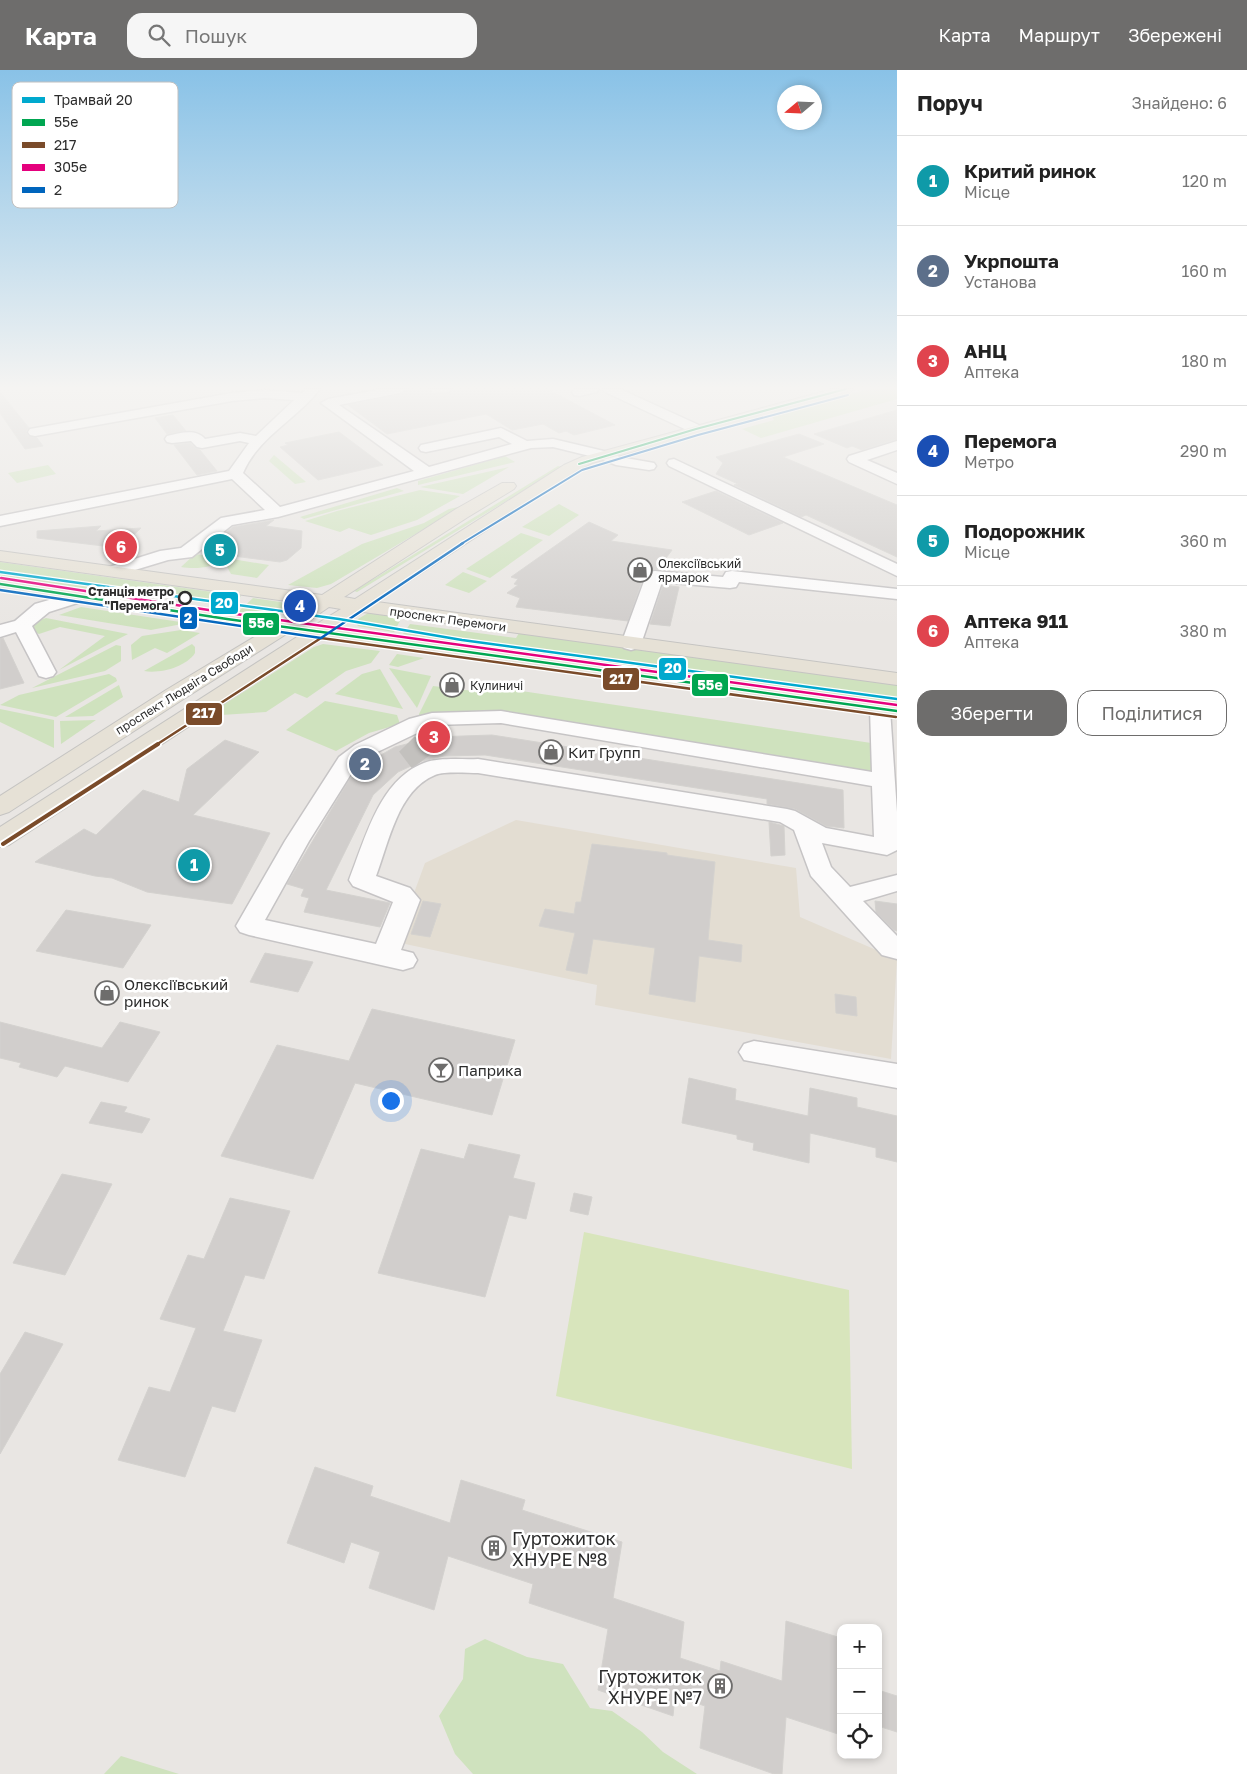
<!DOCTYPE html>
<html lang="uk">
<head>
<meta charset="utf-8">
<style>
  body { margin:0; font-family:"Golos Text",sans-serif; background:#f6f6f6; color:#222 }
  .controls { position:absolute; right:15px; bottom:15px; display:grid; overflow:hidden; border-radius:10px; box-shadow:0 2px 8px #0003 }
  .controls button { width:45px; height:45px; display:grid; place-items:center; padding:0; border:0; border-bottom:1px solid #e0e0e0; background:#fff; color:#222; font:25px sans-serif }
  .compass { position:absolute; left:777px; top:15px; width:45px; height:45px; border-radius:50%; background:#fff; box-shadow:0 2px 8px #0003; rotate:251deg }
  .you { position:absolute; left:390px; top:1030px; width:18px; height:18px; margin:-12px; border:4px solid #fff; border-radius:50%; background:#1a73e8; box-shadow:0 0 0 8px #1a73e833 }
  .badge { display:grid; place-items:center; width:32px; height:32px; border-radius:50%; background:#6e6d6c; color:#fff; font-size:16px; font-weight:700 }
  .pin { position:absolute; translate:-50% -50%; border:2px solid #fff; box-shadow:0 1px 5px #0006 }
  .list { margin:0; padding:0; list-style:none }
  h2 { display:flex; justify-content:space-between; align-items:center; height:65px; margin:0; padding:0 20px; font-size:21px }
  h2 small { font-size:16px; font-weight:400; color:#767676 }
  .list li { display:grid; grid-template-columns:32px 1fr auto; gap:15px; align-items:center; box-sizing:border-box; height:90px; padding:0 20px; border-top:1px solid #e0e0e0 }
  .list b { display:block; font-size:19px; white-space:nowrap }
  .list p { margin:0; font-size:16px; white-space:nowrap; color:#767676 }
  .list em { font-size:16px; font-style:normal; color:#767676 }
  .actions { display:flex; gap:10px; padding:15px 20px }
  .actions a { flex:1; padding:11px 0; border:1px solid #6e6d6c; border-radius:15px; text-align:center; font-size:18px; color:#6e6d6c }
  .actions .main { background:#6e6d6c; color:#fff }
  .icon { flex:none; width:28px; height:28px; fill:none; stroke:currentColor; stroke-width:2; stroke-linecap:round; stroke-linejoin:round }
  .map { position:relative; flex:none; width:897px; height:1704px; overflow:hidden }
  header { display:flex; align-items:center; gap:30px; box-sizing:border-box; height:70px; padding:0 25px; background:#6e6d6c; color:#fff }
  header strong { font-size:24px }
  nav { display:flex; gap:28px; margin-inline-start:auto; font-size:18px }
  .search { width:350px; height:45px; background:#f6f6f6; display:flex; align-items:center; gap:12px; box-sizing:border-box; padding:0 18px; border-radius:15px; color:#767676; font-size:19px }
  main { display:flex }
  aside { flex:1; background:#fff }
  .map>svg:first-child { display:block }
</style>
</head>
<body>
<header>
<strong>Карта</strong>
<div class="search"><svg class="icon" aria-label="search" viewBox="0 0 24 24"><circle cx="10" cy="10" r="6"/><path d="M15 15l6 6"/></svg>Пошук</div>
<nav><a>Карта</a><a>Маршрут</a><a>Збережені</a></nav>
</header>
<main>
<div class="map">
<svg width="897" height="1704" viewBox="0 0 897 1704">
  <rect width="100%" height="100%" fill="#e9e6e3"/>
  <!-- education -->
  <polygon fill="#e3ddd2" points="516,750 796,798 800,847 897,889 891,989 595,935 597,915 396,872 425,793"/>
  <!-- green -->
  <g fill="#cfe2be">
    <polygon points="869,319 897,319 897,329 761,368 742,359 774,350 772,346"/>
    <polygon points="274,385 306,412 295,414 269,391"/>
    <polygon points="505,386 515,392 418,415 418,411"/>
    <polygon points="48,395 56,404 17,413 8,403"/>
    <polygon points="558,396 562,397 357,522 354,521"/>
    <polygon points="509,397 463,424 420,417"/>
    <polygon points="397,418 404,421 304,449 300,447"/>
    <polygon points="420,420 460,426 417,450 371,465 349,458 340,462 305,451 337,441"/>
    <polygon points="559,434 579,445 549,466 522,457"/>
    <polygon points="463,436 331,514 317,518 288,515 362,474 424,453 449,439"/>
    <polygon points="521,463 543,470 490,508 466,499"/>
    <path d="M195 484 222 488C213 499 194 499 181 497Z"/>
    <polygon points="232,489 269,495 257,508 231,504 226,495"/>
    <polygon points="0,492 241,526 232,537 125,521 121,525 0,508"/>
    <polygon points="463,502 487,511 469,523 445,515"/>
    <path d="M253 528 281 532 287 536C275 552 255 544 238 542Z"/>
    <polygon points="81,537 187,553 151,560 59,545"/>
    <polygon points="368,543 373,543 402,547 394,562 358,556 356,553 358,549"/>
    <polygon points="46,548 128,564 59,600 105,566 60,557 39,564 30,559 32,553"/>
    <polygon points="410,554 516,568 519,563 897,614 897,633 403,564"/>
    <polygon points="181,560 200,563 167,583 155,578 132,590 131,575 142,566"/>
    <path d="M192 574 195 577V583C186 597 160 604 144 601Z"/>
    <polygon points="323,574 380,581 371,593 346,601 307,628 295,623 266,642 206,646 314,577"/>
    <polygon points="116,575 121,576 121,591 105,601 32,618"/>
    <polygon points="397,584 424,588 398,597 389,595"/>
    <polygon points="389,598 431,606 417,638"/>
    <polygon points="380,599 403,639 335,624 362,604"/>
    <polygon points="109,604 116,608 117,611 56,647 0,635 19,625"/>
    <polygon points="119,615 123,627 93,646 65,647"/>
    <polygon points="433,616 482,622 488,616 878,674 878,707 482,642 465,642 419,649 419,644"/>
    <polygon points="325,631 397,645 400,654 369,663 336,681 286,660"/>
    <polygon points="0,639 54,650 54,678 0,652"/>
    <polygon points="96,650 61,674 60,651"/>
    <polygon points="485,1569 527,1587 563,1594 590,1638 612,1641 642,1662 663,1682 697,1704 473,1704 455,1684 439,1646 463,1609 465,1579"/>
    <polygon points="121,1686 179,1704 104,1704"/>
  </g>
  <!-- pitch -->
  <polygon fill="#d8e5bc" points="584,1162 849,1220 852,1399 556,1326"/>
  <!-- building -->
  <g fill="#d1cecc" stroke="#d4d2cf">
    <polygon points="409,319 429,319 432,325 449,324 453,319 547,319 615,355 574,365 566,361 559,363 543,354 512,360 486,344 387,364 348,335 400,325"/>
    <polygon points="0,322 29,358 26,361 28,366 37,368 43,376 25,379 0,343"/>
    <polygon points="897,340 897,369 862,380 852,376 847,378 814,364"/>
    <polygon points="173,345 186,361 167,364 155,348"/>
    <polygon points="339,362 383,395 318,410 280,377 288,375 285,373"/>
    <polygon points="799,364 824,374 783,387 897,435 897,487 806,445 801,447 734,415 738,414 716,404 723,393 716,387"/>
    <polygon points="190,373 196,378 200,380 217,401 197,405 174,375"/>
    <polygon points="716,421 783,453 749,465 682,432"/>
    <polygon points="274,450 266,456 302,461 301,478 287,490 280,492 202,482 233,457"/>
    <polygon points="589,452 618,465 611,471 672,480 658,499 649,500 644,505 628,551 516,537 520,528 507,523 518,515 514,514 518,509 511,507"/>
    <polygon points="101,456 96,461 141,458 120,478 37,468 37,461"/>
    <polygon points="663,515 679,517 670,556 650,554"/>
    <polygon points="3,568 24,613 0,619 0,569"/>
    <polygon points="492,665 843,720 844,758 826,756 795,739 767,734 767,729 485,685 444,686 422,691 398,702 373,725 326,820 390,833 380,857 304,842 309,828 301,826 304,819 287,814 349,710 365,694 395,677 434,667"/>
    <polygon points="225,670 259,682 193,745 270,763 232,834 147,822 112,808 95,806 35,792 84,759 96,765 143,720 179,732 187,699"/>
    <polygon points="769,752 784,756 785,785 771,786"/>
    <polygon points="592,774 667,783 667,785 715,792 708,870 742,875 741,892 699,886 695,932 649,924 655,878 593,869 587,904 566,900 575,863 539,856 545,839 574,844 576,832 581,832"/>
    <polygon points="423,831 441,834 430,867 411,864"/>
    <polygon points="875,831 897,834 897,861 894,860 876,842"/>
    <polygon points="66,840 151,855 123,898 36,881"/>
    <polygon points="265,883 313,892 298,922 250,912"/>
    <polygon points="835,924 856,927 857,946 836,943"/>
    <polygon points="372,939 515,970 492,1045 355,1013 313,1109 221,1086 277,975 349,991"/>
    <polygon points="0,952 102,978 120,952 160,962 128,1012 65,996 57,1007 19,997 21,993 0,988"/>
    <polygon points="689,1008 736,1019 735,1030 808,1046 810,1018 857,1028 857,1037 897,1046 897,1092 876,1087 876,1078 810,1063 809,1093 753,1080 754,1073 737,1069 737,1065 682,1053"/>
    <polygon points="101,1032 127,1037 124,1042 150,1049 142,1063 89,1053"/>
    <polygon points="469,1074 520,1085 513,1108 535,1113 526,1149 509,1145 485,1227 378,1203 421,1079 464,1089"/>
    <polygon points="62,1104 112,1114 65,1205 13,1193"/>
    <polygon points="574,1123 592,1127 588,1145 570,1141"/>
    <polygon points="230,1128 290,1141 264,1209 245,1205 223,1261 262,1270 235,1342 212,1336 185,1407 118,1390 149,1317 170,1322 196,1258 160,1249 188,1185 204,1189"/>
    <polygon points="25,1262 63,1274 0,1384 0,1304"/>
    <polygon points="315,1397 373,1416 370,1426 450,1453 461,1410 525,1430 522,1440 622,1472 613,1528 684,1552 680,1588 720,1601 721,1591 782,1611 786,1551 841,1568 841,1665 786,1647 782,1704 774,1704 700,1678 705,1636 675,1626 673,1646 598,1620 608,1559 529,1533 533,1514 448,1486 434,1540 369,1518 380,1482 351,1472 344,1493 287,1473"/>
    <polygon points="878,1620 897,1626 897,1662 878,1656"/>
  </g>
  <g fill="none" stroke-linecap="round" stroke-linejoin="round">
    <!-- minor-tunnel-far1 -->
    <polyline stroke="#c3c1be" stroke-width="19" stroke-dasharray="19 9" stroke-linecap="butt" points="408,673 410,675"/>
    <!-- minor-tunnel -->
    <polyline stroke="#c3c1be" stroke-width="25" stroke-dasharray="25 12" stroke-linecap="butt" points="409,674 422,691"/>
    <!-- minor casing -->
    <g stroke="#c6c4c5" stroke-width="3">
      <g id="minor">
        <path d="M306 319H320C297 349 258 367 243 403L280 437 414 401 321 333 328 329 382 319H407L400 323 339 335 429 397 512 374 499 367 426 382 421 381 419 378 421 375 501 358 527 371 553 369 608 382 620 387 654 393 656 396 654 399 649 400 616 395 598 388 553 377 531 378 278 447 232 455 192 487 168 490 115 506 109 505 106 501 109 497 160 481 181 478 221 448 265 440 232 409 0 456V446L229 401 249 373 240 371 202 378 197 377 191 371 172 373 167 372 165 369 167 366C180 363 196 358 205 369L240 363 256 366 294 330 265 328 232 331 35 366 30 365 28 362 30 359 232 323 265 320 302 323Z"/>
        <polygon points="431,319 451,319 449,322 432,323"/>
        <polygon points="574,319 599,319 597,322 579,326 574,325 572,322"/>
        <polygon points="603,319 620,319 701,356 703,359 696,363 691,362 605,322"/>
        <polygon points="897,371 897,380 867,390 897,403 897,414 849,392 847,389 849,386"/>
        <polygon points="674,389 897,494 897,506 669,396 667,393 669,390"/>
        <polygon points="655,501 723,507 726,502 732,501 897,519 897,529 739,512 736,517 730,518 662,512 641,574 638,578 631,580 624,578 621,574 646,506 649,502"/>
        <polygon points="84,520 90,521 93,525 90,529 49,542 32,556 56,602 53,606 46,608 39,606 16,562 0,567 0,555 15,551 35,534"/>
        <path d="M880 633 887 635 890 639 897 742V780L887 785 822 773 831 797 850 817 897 805V821L863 831 897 866V889L882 885 811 806 794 760 780 752 478 703C467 703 445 701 435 705 398 720 389 772 376 806L410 818 420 830 401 880 413 883 417 890 413 897 403 900 249 865 240 862 236 856 285 771 339 687 355 675 409 649 432 643 501 641 872 702 870 639 873 635ZM501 653 872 716 874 767 826 758 795 741 787 739 478 689C462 690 440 687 424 693 379 710 365 770 349 810L353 816 393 832 376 874 265 850 309 771 356 696 371 685 434 655Z"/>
        <polygon points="754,971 897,994 897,1018 744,990 739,982 744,974"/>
      </g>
    </g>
    <!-- major casing -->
    <g stroke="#c5c4c2" stroke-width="2">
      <path id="major" d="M832 319H853L851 322 592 393 576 401 377 532 897 603V615L363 542 338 558 897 634V648L323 568 9 775 0 777V757L300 565 288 563 182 630 9 742 0 745V726L166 620 266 560 0 520V508L282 551 308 534 0 491V481L322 525 456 439 502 413H514L516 416 514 419 468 447 344 527 355 529 564 395 582 387ZM329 537 341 539 315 555 304 554Z"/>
    </g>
    <!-- minor -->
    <use href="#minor" fill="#fcfbfb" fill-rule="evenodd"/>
    <!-- major -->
    <use href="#major" fill="#e6e1d6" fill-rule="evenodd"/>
    <!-- bus-1-far1 casing -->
    <g stroke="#fff" stroke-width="4">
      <polyline id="bus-1-far1" points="579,394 696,359 846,319"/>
    </g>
    <!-- bus-1 casing -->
    <g stroke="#fff" stroke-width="5">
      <polyline id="bus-1" points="0,514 227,549 897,641"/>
    </g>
    <!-- bus-2-far1 casing -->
    <g stroke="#fff" stroke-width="5">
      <polyline id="bus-2-far1" points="156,675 321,568 896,647"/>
    </g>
    <!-- bus-2 casing -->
    <g stroke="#fff" stroke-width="8">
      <polyline id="bus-2" points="3,774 158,674"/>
    </g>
    <!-- bus-3 casing -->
    <g stroke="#fff" stroke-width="5">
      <polyline id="bus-3" points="1,508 228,543 897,635"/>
    </g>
    <!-- bus-4-far1 casing -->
    <g stroke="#fff" stroke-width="4">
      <polyline id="bus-4-far1" points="461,474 582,400 698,365 848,325"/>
    </g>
    <!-- bus-4 casing -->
    <g stroke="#fff" stroke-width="5">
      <polyline id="bus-4" points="0,520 321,568 463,473"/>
    </g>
    <!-- bus-1-far1 -->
    <use href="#bus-1-far1" stroke="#00a651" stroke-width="2"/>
    <!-- bus-1 -->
    <use href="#bus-1" stroke="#00a651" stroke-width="2.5"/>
    <!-- bus-2-far1 -->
    <use href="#bus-2-far1" stroke="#7a4b2a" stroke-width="2.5"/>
    <!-- bus-2 -->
    <use href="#bus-2" stroke="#7a4b2a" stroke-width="4"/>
    <!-- bus-3 -->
    <use href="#bus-3" stroke="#e5007d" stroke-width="2.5"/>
    <!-- bus-4-far1 -->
    <use href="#bus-4-far1" stroke="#0065bd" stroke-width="2"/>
    <!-- bus-4 -->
    <use href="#bus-4" stroke="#0065bd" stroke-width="2.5"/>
    <!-- tram-1 casing -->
    <g stroke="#fff" stroke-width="5">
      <polyline id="tram-1" points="0,502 339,549 462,570 897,629"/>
    </g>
    <!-- tram-1 -->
    <use href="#tram-1" stroke="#00a9ce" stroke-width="2.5"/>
  </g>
  <!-- sky -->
  <linearGradient id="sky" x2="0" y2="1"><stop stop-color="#89c2e7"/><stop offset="0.57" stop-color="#f5f4f2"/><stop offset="1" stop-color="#f5f4f2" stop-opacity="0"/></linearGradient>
  <rect width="897" height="557" fill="url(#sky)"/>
  <!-- icons -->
  <defs>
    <g id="shop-ring" transform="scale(1.25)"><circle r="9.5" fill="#fff" stroke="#6e6d6c" stroke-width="1.5"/><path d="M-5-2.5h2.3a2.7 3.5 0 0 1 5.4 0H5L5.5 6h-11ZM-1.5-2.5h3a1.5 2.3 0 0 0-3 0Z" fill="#6e6d6c"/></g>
    <g id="bar-ring" transform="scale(1.25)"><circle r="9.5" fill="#fff" stroke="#6e6d6c" stroke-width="1.5"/><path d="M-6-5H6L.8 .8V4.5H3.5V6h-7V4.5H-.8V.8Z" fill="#6e6d6c"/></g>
    <g id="building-ring" transform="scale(1.25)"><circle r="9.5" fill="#fff" stroke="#6e6d6c" stroke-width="1.5"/><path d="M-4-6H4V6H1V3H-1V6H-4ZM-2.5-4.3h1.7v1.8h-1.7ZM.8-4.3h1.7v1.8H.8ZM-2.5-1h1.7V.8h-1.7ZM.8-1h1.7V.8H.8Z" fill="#6e6d6c"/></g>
  </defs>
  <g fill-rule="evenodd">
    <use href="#shop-ring" x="640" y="500"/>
    <use href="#shop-ring" x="452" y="615"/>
    <use href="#shop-ring" x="551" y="682"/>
    <use href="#shop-ring" x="107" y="923"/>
    <use href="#bar-ring" x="441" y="1000"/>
    <use href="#building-ring" x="494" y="1478"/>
    <use href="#building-ring" x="720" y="1616"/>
  </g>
  <!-- markers -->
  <circle fill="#fff" stroke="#2c2c2c" stroke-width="2.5" cx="185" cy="528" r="6"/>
  <g text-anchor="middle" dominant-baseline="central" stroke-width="5" stroke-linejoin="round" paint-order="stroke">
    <!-- far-poi labels -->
    <g font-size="12" fill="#2c2c2c" stroke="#fff" text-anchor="start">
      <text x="658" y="493">Олексіївський<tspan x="658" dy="14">ярмарок</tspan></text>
      <text x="470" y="615">Кулиничі</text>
    </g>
    <!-- far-stop labels -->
    <g font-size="12" font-weight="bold" fill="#2c2c2c" stroke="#fff" text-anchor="end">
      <text x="174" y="521">Станція метро<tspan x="174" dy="14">"Перемога"</tspan></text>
    </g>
    <!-- far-street labels -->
    <g font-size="12" fill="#2c2c2c" stroke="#fff">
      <text transform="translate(448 549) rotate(8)">проспект Перемоги</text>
      <text transform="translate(184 619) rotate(-32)">проспект Людвіга Свободи</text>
    </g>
    <!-- poi labels -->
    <g font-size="15" fill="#2c2c2c" stroke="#fff" text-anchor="start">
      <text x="568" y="682">Кит Групп</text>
      <text x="124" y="914">Олексіївський<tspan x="124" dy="17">ринок</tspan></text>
      <text x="458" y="1000">Паприка</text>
    </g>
    <!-- near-poi labels -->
    <g font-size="18" fill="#2c2c2c" stroke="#fff" text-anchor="start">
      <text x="512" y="1468">Гуртожиток<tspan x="512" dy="21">ХНУРЕ №8</tspan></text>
      <text x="702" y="1606" text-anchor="end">Гуртожиток<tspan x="702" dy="21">ХНУРЕ №7</tspan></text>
    </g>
  </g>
  <!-- legend -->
  <rect x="12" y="12" width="166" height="126" rx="8" fill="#fff" stroke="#c0c0c0" stroke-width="1"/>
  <rect x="22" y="27" width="23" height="6" fill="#00a9ce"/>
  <rect x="22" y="49" width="23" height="7" fill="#00a651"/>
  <rect x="22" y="72" width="23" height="6" fill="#7a4b2a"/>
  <rect x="22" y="94" width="23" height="7" fill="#e5007d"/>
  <rect x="22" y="117" width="23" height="6" fill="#0065bd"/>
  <g font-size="14" fill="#2c2c2c">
    <text x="54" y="35">Трамвай 20</text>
    <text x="54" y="57">55е</text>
    <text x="54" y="80">217</text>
    <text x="54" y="102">305e</text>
    <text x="54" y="125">2</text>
  </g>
  <g stroke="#fff" stroke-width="2">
    <rect x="210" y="521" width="29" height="24" rx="5" fill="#00a9ce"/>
    <rect x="179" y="536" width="19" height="24" rx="5" fill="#0065bd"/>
    <rect x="242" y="542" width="38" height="24" rx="5" fill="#00a651"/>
    <rect x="658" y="587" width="29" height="24" rx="5" fill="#00a9ce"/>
    <rect x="602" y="597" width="38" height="24" rx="5" fill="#7a4b2a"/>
    <rect x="691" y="603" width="38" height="24" rx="5" fill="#00a651"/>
    <rect x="185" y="632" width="38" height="24" rx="5" fill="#7a4b2a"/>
  </g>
  <g font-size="14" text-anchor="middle" font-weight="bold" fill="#fff">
    <text x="224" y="538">20</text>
    <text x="188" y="553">2</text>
    <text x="261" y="558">55е</text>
    <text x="673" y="603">20</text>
    <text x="621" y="614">217</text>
    <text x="710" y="620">55е</text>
    <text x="204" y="648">217</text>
  </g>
</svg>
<div class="controls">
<button>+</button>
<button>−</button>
<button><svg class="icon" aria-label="locate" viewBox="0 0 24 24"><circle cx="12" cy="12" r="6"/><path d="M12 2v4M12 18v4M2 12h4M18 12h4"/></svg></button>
</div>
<svg class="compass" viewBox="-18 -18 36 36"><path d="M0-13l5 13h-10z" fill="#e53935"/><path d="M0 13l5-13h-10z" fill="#767676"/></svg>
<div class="you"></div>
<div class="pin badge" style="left:194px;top:795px;background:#0f9aa8">1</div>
<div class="pin badge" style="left:365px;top:694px;background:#5c6f8a">2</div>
<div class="pin badge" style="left:434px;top:667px;background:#e0444e">3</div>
<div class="pin badge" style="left:300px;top:536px;background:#1a4fb4">4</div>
<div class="pin badge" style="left:220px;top:480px;background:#0f9aa8">5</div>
<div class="pin badge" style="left:121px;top:477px;background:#e0444e">6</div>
</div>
<aside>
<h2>Поруч<small>Знайдено: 6</small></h2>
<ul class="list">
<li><span class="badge" style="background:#0f9aa8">1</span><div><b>Критий ринок</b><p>Місце</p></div><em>120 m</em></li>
<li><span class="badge" style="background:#5c6f8a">2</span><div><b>Укрпошта</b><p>Установа</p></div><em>160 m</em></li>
<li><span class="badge" style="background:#e0444e">3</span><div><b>АНЦ</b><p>Аптека</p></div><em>180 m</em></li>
<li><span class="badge" style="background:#1a4fb4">4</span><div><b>Перемога</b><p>Метро</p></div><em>290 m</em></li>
<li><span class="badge" style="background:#0f9aa8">5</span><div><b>Подорожник</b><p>Місце</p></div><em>360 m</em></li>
<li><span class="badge" style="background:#e0444e">6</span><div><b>Аптека 911</b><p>Аптека</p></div><em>380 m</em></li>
</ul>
<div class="actions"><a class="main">Зберегти</a><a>Поділитися</a></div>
</aside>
</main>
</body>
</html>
